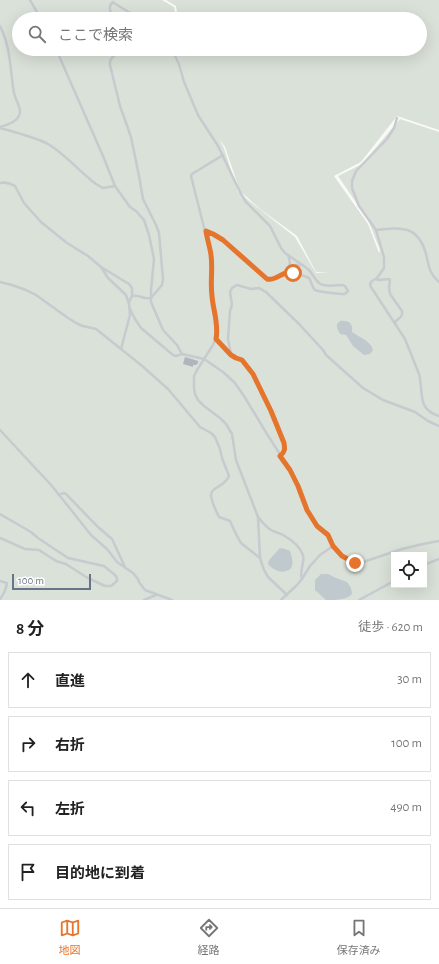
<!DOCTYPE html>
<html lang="ja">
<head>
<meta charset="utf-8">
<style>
  body { margin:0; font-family:"Alegreya Sans","Noto Sans JP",sans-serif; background:#f2f2f2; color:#222 }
  .controls { position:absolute; right:12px; bottom:12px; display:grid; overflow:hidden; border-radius:0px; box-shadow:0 4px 16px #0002 }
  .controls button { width:36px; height:36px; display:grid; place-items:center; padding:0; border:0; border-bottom:1px solid #e0e0e0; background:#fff; color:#222; font:20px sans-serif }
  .scale { position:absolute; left:12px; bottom:10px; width:79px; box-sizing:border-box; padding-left:4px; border:2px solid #687588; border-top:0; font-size:11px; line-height:14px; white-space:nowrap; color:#687588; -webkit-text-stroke:3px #fff; paint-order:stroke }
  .stop { position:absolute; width:12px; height:12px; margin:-9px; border:3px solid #e5742c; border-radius:50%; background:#fff }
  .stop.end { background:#e5742c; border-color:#fff; box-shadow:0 1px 4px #0008 }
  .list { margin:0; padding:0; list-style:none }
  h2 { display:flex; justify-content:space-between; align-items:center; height:52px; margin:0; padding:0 16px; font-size:17px }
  h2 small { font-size:13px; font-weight:400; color:#767676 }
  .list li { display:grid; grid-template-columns:26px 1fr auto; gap:12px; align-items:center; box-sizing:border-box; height:56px; margin:0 8px 8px; padding:0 8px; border:1px solid #e0e0e0; border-radius:0px }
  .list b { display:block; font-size:15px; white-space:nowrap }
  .list em { font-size:13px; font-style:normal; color:#767676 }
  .icon { flex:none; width:22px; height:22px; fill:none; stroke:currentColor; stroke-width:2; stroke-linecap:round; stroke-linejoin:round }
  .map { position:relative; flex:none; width:439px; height:600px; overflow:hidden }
  .search { position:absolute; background:#fff; box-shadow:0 4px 16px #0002; left:12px; right:12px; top:12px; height:44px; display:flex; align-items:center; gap:10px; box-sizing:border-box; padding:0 14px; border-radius:22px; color:#767676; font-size:15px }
  .sheet { height:308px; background:#fff }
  nav { display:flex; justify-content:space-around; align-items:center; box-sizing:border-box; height:56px; border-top:1px solid #e0e0e0; background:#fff; font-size:11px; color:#767676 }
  nav a { display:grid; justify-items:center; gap:2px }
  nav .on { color:#e5742c }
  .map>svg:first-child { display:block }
</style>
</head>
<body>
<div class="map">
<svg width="439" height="600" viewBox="0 0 439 600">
  <rect width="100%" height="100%" fill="#f9faf7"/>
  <!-- green -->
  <path fill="#dae1d8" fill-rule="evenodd" d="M0 0H162L174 7 176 19H19V49H172L182 68 174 49H420V19H178L176 6 166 0H439V130L397 116 361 162 334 176 368 224 379 253 380 250 368 220 338 176 362 164 400 119 439 132V600H0ZM219 139 225 147 240 191 260 209 297 236 316 272 329 273H316L295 237 238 192 224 148ZM394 555H424V585H394Z"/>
  <!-- water -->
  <g fill="#c0c9ce">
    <path d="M340 321C349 320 353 323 352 332 359 337 371 341 373 350L370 354 364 355 353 346 346 335 340 334 337 328V324Z"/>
    <path d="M280 548 285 549 290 551C292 558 296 569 286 571 283 572 279 572 276 570 273 569 270 566 268 564L269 560Z"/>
    <path d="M321 574H328L336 578 347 582 351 588 352 594C347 600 335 600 326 600L315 590V580Z"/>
  </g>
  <!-- building -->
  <polygon fill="#afb5bd" points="185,357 195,360 198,361 198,363 196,365 193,365 193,367 183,364"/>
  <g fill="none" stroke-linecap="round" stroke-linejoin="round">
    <!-- lane -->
    <g stroke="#c7cace" stroke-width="2.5">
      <polyline points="30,0 41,19"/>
      <path d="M113 19C111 13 107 7 113 2L114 3 140 19"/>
      <path d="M0 26C11 47 10 70 14 93 15 99 21 107 20 113 18 122 7 125 0 127"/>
      <polyline points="56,49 103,156 115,186 130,207 136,211 144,220 149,235 154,259 151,290 151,302 163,330 177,345 182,354 204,359 223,372 235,383 244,396 267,434 290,470 298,486 307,510 317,526 329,535 333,546 342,556 350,561 355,563 360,563 402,549 423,544 439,541"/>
      <path d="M119 49V52C114 56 109 58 110 65L120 106 131 137 139 176 143 199 156 225 159 233 163 279 162 285 151 298C144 300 139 294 132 296L129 302"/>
      <path d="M172 49 179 64 184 82 198 115 218 146 240 192 246 202 270 226 281 248 285 253 308 269C312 273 314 278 318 282 323 288 336 285 343 285L345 286 348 291 345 294C340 294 317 292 315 290 312 287 311 281 309 278 302 275 293 272 286 273 279 275 274 281 267 279L223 240 213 233 206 231"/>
      <path d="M397 118 394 128 387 139 356 171 352 181V188L359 206 376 230 384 257V268L377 278 372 281 370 284 371 287 405 339 419 374C424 392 416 409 439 416"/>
      <path d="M0 128C14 132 35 137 48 144 65 154 80 172 96 184L103 188 115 186"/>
      <polyline points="223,155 192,174 191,176 211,255 212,269 212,296 216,318 217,331 216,338 213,345 197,370 194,376 194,388 195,394 198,400 204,406 220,418 226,424 232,434 236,460 258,517 260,558 264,570 268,577 287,595"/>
      <path d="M0 183C5 182 10 183 15 186L24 203 41 222 67 243 88 256 101 267 108 278 126 295 129 304 130 315 121 349"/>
      <path d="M376 230C401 227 418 225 426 254 429 267 429 273 439 282"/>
      <polyline points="101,267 129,284 132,288 132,296"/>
      <polyline points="290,267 294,265 303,265"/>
      <path d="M287 273C290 266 291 262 288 255"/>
      <path d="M376 279 379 280 389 279 390 280 389 287 390 294 402 311C403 317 399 318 396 321L395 323"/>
      <path d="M0 282 12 285 26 290 36 295 68 318 78 324 83 326 96 329 141 365 168 389 200 427 211 433 215 437 220 449 222 458 229 476C225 487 210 487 211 496 212 503 216 511 219 517L230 521 236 534 241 543 260 558"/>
      <polyline points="130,309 135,319 141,328 173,355 176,356 182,354"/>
      <path d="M215 339 231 355 236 358 242 360 253 374 271 411 284 443C285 449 285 452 280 456"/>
      <polyline points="231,355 228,339 230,311 232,305 230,292 232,288 235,286 237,285 251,289 259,288 266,292 299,324 323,350 326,355 363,388 383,400 415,412 428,421 439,426"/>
      <polyline points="0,430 52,486 91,535 107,549 117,562 133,573 138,579 139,582 145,590 172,600"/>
      <polyline points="59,495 63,493 66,494 98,527 112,539 125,567"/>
      <polyline points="0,514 31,532 38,538 68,558 104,566 115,575 117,578 117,581 111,586 105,586 86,577 66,564 56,561 39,550 25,549 0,538"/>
      <path d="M258 517C262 522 266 527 271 530 275 532 279 533 283 535 290 539 300 546 303 555 305 563 299 571 302 579"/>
      <polyline points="424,565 439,559"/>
      <path d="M0 581 7 583C6 589 4 594 0 599"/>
      <polyline points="144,600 156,595"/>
      <polyline points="281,600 297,585 302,579 310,566 320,555 333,546"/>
      <polyline points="359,600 394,581"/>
    </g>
  </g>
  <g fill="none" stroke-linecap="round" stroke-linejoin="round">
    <!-- route -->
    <path stroke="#e5742c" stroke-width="5" d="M293 273C291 273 288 273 286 273 279 275 274 281 267 279L223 240 213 234 206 231C207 239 210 247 211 255 213 269 210 282 212 296 213 310 219 324 216 339L231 355 236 358 242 360 253 374 271 411 284 443C285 449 285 452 280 456L290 470 298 486 307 510 317 526 328 535 333 546 342 556 355 563"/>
  </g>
</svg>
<div class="controls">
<button><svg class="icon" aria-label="locate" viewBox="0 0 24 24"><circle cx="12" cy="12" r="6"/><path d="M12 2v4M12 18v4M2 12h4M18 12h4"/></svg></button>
</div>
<div class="scale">100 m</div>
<div class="stop" style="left:293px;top:273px"></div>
<div class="stop end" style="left:355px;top:563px"></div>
<div class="search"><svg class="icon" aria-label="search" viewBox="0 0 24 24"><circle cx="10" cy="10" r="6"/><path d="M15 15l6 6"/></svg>ここで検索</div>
</div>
<section class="sheet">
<h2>8 分<small>徒歩 · 620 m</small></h2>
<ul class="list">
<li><svg class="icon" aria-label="ahead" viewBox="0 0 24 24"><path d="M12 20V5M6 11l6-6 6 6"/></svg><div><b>直進</b></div><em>30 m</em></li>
<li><svg class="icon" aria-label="right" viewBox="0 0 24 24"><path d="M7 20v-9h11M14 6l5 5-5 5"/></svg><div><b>右折</b></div><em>100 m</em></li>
<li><svg class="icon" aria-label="left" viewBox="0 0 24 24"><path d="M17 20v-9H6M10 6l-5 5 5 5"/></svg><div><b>左折</b></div><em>490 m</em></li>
<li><svg class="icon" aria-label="arrive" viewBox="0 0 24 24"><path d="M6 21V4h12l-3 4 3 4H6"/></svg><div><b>目的地に到着</b></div></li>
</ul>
</section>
<nav>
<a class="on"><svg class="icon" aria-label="map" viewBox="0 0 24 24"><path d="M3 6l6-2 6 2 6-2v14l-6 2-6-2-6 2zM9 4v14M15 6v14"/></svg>地図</a>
<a><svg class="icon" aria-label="directions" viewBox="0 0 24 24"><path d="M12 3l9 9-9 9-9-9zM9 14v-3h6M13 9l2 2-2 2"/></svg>経路</a>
<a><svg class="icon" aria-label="saved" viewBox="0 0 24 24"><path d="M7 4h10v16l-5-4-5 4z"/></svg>保存済み</a>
</nav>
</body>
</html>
